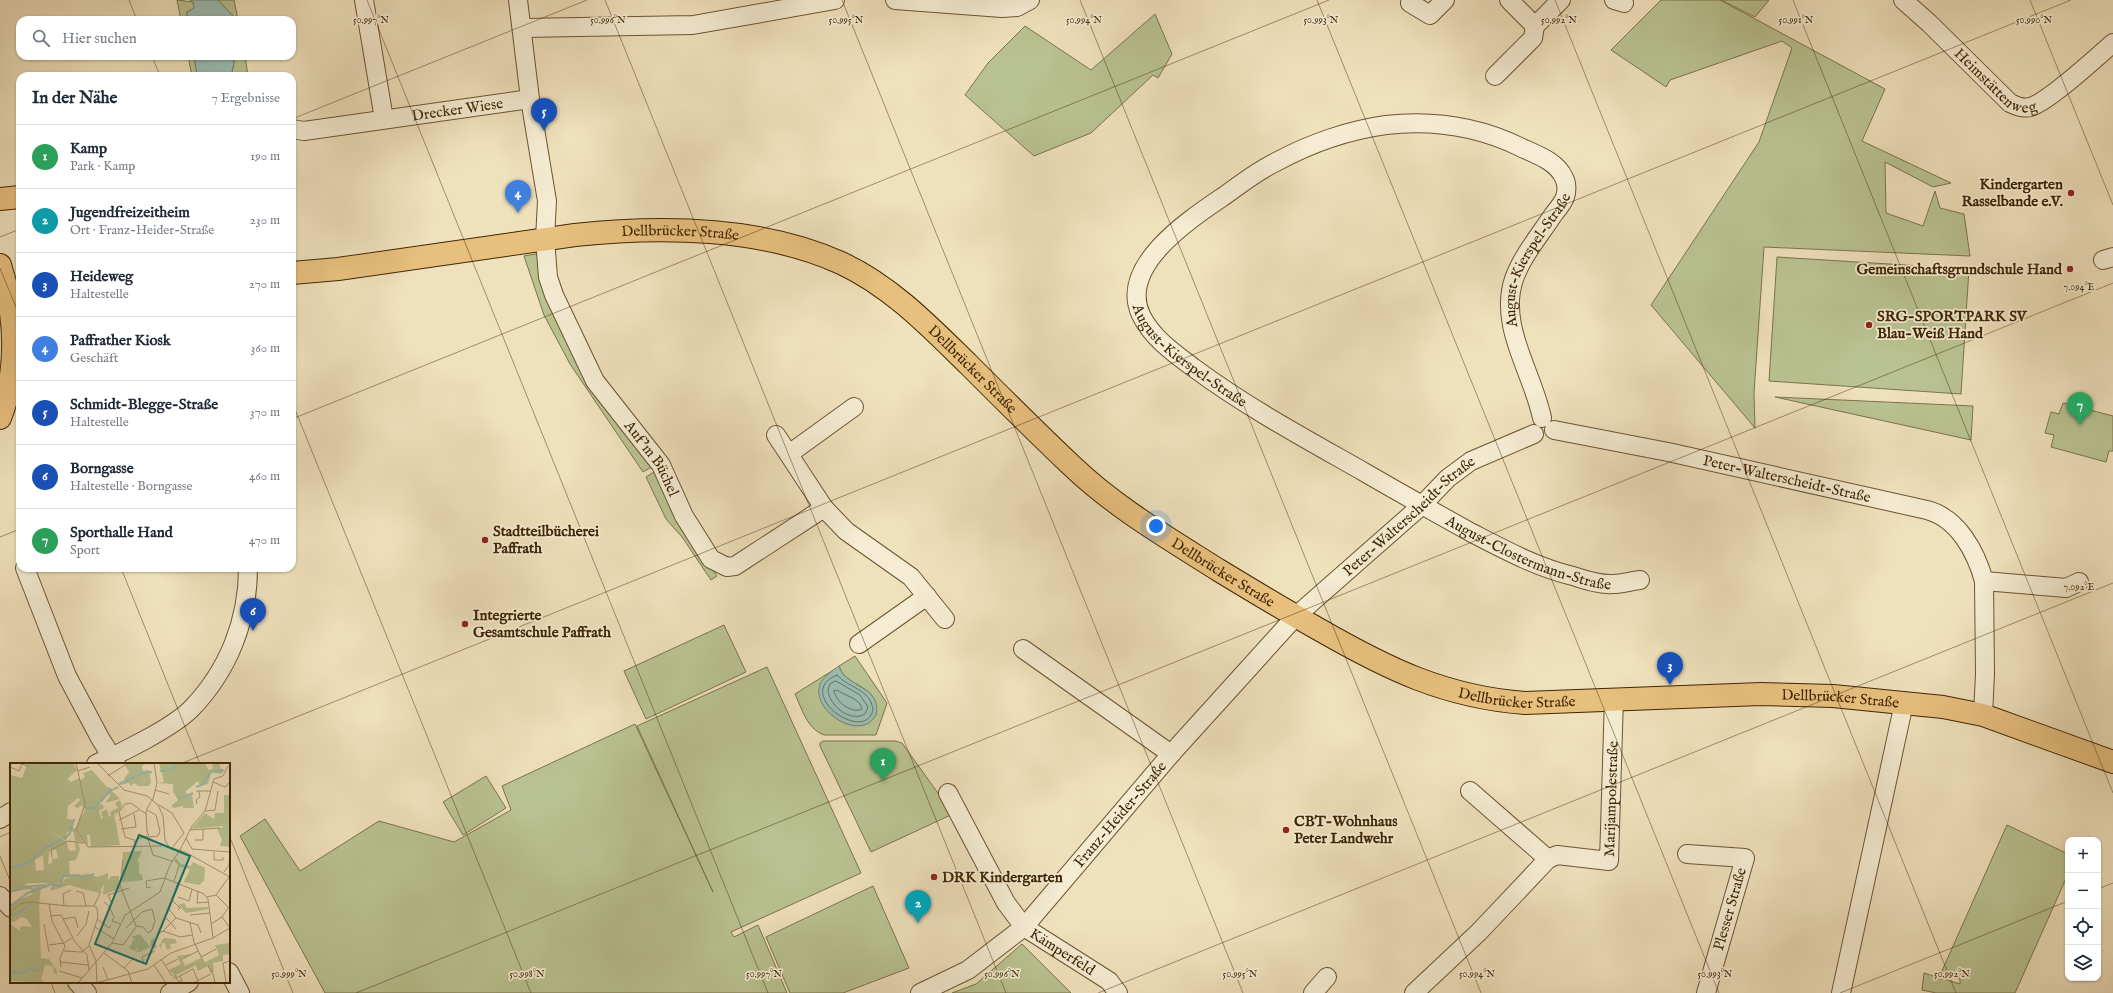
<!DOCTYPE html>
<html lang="de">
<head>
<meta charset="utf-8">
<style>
  body { margin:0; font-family:"IM FELL English",serif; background:#f2f2f3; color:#1f2937 }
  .controls { position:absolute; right:12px; bottom:12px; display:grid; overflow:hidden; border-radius:8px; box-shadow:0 1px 3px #0004 }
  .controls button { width:36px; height:36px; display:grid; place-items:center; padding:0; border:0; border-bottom:1px solid #e0e1e3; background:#fff; color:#1f2937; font:20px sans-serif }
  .you { position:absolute; left:1156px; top:526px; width:14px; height:14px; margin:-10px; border:3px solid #fff; border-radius:50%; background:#1a73e8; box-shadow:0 0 0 6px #1a73e833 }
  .badge { display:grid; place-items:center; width:26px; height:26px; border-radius:50%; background:#db2777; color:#fff; font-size:13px; font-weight:700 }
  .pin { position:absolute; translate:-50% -33px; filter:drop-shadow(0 1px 2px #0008) }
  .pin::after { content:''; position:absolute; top:21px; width:14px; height:12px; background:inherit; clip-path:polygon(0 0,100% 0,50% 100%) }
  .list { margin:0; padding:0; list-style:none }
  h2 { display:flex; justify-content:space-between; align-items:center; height:52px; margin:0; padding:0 16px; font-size:17px }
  h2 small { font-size:13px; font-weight:400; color:#747a83 }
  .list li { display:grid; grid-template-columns:26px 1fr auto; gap:12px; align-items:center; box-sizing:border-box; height:64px; padding:0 16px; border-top:1px solid #e0e1e3 }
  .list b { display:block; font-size:15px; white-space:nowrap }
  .list p { margin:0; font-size:13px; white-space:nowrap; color:#747a83 }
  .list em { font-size:13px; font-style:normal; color:#747a83 }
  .icon { flex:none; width:22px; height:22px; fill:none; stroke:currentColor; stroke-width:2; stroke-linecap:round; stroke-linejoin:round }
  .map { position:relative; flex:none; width:2113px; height:993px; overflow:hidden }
  .search { position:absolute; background:#fff; box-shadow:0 1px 3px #0004; left:16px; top:16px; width:280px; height:44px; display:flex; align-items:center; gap:10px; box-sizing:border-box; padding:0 14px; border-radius:12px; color:#747a83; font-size:15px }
  .panel { position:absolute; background:#fff; box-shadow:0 1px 3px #0004; left:16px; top:72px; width:280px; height:500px; border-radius:12px }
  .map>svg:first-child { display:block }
</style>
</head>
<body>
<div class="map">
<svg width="2113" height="993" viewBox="0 0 2113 993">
  <rect width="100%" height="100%" fill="#efe1bc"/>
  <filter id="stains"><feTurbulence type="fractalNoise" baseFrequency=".005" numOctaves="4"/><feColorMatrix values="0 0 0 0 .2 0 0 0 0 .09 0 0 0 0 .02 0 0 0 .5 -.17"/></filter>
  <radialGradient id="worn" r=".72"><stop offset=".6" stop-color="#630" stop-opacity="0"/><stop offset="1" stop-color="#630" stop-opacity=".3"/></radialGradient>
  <!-- green -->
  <g fill="#b9c391" stroke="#7c744a">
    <polygon points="177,0 193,2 195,8 187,12 187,20 181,20"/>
    <polygon points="218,0 234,0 238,20 233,20 233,16"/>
    <polygon points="1661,0 1720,0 1885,89 1862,141 1951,183 1933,187 1885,162 1886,213 1923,226 1935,191 1940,208 1964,214 1970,256 1764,247 1754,393 1755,428 1651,305 1759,142 1792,48 1782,41 1670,80 1666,87 1611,50"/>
    <polygon points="1721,0 1769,0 1755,17"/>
    <polygon points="1155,14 1172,54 1158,78 1153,75 1091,133 1034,156 965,95 988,63 1025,26 1091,70"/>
    <polygon points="188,56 194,56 197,75 208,76 192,76"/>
    <polygon points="233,56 245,56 248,76 231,76 234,63"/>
    <polygon points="536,254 541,261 545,283 655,465 643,472 570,364 544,315 524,256"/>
    <polygon points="1777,257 1969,269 1961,394 1769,381"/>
    <polygon points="1775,397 1973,406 1971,440"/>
    <polygon points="2063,403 2113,416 2113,451 2109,451 2106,462 2051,447 2054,435 2045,433 2051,412 2059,414"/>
    <polygon points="657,470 684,527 717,576 711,580 682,537 666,519 646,477"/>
    <polygon points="724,625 746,672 646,719 624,671"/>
    <path d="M855 656 887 703 876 735H824C807 729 802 709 795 694L835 669 824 706C835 721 859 734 874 718L873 697C863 683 843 683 839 666Z"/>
    <polygon points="767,667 861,873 731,932 734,937 758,925 787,993 325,993 240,836 265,819 300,871 379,821 454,842 511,810 502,786 635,724 713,892 637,726"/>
    <polygon points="823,741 895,741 902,743 953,814 871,852 820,746 820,743"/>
    <polygon points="486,776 506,808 463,835 443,802"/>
    <polygon points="2007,825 2068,854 2068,874 2015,993 1936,993 1922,990 1924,973 1960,984 1960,979 1941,973"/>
    <polygon points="873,886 909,968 843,993 790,993 766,937"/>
    <polygon points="1022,944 1071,993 952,993 976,984"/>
  </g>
  <!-- water -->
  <g fill="#9abdb4" stroke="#76816e">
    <polygon points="190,0 218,0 233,16 233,20 228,18 224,20 187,20 187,12 194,8 193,2"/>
    <polygon points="194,56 233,56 234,63 231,76 197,75"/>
    <path d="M839 666C844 687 883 686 876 715 861 743 810 711 820 684 823 677 833 670 839 666Z"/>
  </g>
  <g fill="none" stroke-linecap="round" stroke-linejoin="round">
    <!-- shore -->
    <g stroke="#6c725c" stroke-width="1">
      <path d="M837 675C848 688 871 689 873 710 865 745 792 693 837 675Z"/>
      <path d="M836 681 860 695 868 707 865 714C850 723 829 705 828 690L830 684Z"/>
      <path d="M834 691 837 690C845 696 860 698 862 709 851 714 836 702 834 691Z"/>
    </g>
    <!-- minor casing -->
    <g stroke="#6b5532" stroke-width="20">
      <g id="minor">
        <polyline points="364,0 384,119"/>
        <path id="s1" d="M518 0 530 99 547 201 545 239 548 277 554 295 595 381 661 465 684 516 711 559 727 567 735 566 824 508 776 435"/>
        <polyline points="895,0 1002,8 1017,7 1030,0"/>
        <polyline points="1509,0 1535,26"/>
        <polyline points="1614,0 1624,3"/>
        <path id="s2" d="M1903 0 1929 23 2010 103C2016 106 2023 109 2030 107 2047 103 2097 57 2113 43"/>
        <polyline points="1410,3 1430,15 1445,0"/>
        <polyline points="523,28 693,25 835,0"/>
        <polyline points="1495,76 1533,38 1535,26 1561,0"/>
        <path id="s3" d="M292 129 304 131 530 99"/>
        <polyline points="2103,260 2113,257"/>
        <path id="s4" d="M1542 418C1533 373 1498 326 1514 279 1522 256 1540 235 1553 215 1557 210 1563 203 1565 197 1567 192 1567 183 1564 178 1557 161 1535 154 1520 147 1479 127 1432 120 1386 125 1349 130 1309 144 1276 162 1257 171 1241 184 1224 196 1190 219 1118 266 1141 315 1152 338 1175 354 1194 368 1248 408 1306 439 1364 472 1400 493 1436 513 1472 533 1505 550 1536 567 1573 576 1585 580 1600 585 1613 584 1622 584 1631 581 1640 580"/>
        <path id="s5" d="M1554 430 1668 452 1927 510C1958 518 1976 552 1984 581L1985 674 1983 715"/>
        <polyline points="789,454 854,407"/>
        <polyline points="824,508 846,531 911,577 945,619"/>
        <polyline points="25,568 67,676 100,738 116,764"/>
        <polyline points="1984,581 2066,588 2079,582"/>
        <polyline points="859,644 927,596"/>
        <polyline points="1023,649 1171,754"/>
        <path d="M96 764C121 753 172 728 191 709 228 671 248 621 248 568"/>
        <polyline points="1470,791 1548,859"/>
        <path id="s6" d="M948 793 1006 903 1024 927 1109 981 1118 993"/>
        <polyline points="0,819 11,812"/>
        <polyline points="1687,854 1745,858 1706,993"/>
        <polyline points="0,896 11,908"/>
        <polyline points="229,972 240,993"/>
        <polyline points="77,982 87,993"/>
        <polyline points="170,993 189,982"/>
        <path id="s7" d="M920 993 968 970 1024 927 1171 754 1296 616 1421 506 1448 478 1471 461 1534 434"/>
        <polyline points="1313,993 1327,977"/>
        <path id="s8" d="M1414 993 1479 932 1548 859 1557 855 1609 861 1614 698"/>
        <polyline points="1841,993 1904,703"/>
      </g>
    </g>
    <!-- major casing -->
    <g stroke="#3f2604" stroke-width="24">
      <g id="major">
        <polyline points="0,199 20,197"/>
        <path d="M0 265C16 314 19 369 0 418"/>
        <path id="s9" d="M292 273 338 269 575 235C660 226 762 227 841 263 891 286 930 327 969 365 1003 399 1037 433 1072 466 1116 508 1168 538 1220 571 1253 591 1286 611 1320 630 1388 669 1445 697 1525 703L1761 694 1833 696 1943 707 1983 715 2113 762"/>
      </g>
    </g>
    <!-- minor -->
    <use href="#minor" stroke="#f5ecd3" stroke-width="18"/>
    <!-- major -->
    <use href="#major" stroke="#e8c07e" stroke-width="22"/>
  </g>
  <!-- ticks -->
  <path fill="none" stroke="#3f2604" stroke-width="1" stroke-opacity="0.45" d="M129 0 137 20M367 0 768 993M605 0 1006 993M842 0 1243 993M1080 0 1481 993M1317 0 1719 993M1555 0 1956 993M1793 0 2113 793M2030 0 2113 205M152 56 160 76M292 119 587 0M0 237 20 229M0 268 20 317M292 402 531 993M292 419 1329 0M0 537 20 529M121 568 200 764M180 764 2071 0M229 835 293 993M0 837 11 832M0 856 11 883M2098 889 2113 883M51 982 55 993M356 993 2113 283M1098 993 2113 583M1840 993 2068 901"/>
  <!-- markers -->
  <g fill="#8f2418" stroke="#f5ecd3" stroke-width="1.5">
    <circle cx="2071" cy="193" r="4"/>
    <circle cx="2070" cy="269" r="4"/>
    <circle cx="1869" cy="325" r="4"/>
    <circle cx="485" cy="540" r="4"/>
    <circle cx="465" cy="624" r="4"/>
    <circle cx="1286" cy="830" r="4"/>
    <circle cx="934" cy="877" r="4"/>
  </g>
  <g text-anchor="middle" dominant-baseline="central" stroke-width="3.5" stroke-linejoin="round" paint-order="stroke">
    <!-- street labels -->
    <g font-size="15" fill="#3f2604" stroke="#f5ecd3">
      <text stroke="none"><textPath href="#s2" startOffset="125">Heimstättenweg</textPath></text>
      <text stroke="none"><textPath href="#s3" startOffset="167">Drecker Wiese</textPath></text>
      <text stroke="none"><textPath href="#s9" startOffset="391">Dellbrücker Straße</textPath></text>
      <text stroke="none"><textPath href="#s4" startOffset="170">August-Kierspel-Straße</textPath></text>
      <text stroke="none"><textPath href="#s4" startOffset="853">August-Kierspel-Straße</textPath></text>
      <text stroke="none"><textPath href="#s9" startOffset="726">Dellbrücker Straße</textPath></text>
      <text stroke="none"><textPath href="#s1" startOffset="490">Auf'm Büchel</textPath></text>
      <text stroke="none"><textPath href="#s5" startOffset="238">Peter-Walterscheidt-Straße</textPath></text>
      <text stroke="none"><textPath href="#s7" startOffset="688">Peter-Walterscheidt-Straße</textPath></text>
      <text stroke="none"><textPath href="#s4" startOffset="1249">August-Clostermann-Straße</textPath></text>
      <text stroke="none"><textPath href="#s9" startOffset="1050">Dellbrücker Straße</textPath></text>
      <text stroke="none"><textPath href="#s9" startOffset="1374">Dellbrücker Straße</textPath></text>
      <text stroke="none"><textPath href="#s9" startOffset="1698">Dellbrücker Straße</textPath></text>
      <text stroke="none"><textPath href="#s8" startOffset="314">Marijampolestraße</textPath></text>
      <text stroke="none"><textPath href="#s7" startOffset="272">Franz-Heider-Straße</textPath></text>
      <text transform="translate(1730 909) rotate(-74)">Plesser Straße</text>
      <text stroke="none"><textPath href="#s6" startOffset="200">Kämperfeld</textPath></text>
    </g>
    <!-- poi labels -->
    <g font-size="15" font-weight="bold" fill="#3f2604" stroke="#f5ecd3" text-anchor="start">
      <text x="2063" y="184" text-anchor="end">Kindergarten<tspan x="2063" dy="17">Rasselbande e.V.</tspan></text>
      <text x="2062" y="269" text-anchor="end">Gemeinschaftsgrundschule Hand</text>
      <text x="1877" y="316">SRG-SPORTPARK SV<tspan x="1877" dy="17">Blau-Weiß Hand</tspan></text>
      <text x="493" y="531">Stadtteilbücherei<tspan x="493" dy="17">Paffrath</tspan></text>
      <text x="473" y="615">Integrierte<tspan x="473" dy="17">Gesamtschule Paffrath</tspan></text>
      <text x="1294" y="821">CBT-Wohnhaus<tspan x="1294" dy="17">Peter Landwehr</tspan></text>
      <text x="942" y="877">DRK Kindergarten</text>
    </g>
  </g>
  <!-- overview -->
  <g transform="translate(10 763)">
    <rect width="220" height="220" fill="#efe1bc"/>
    <path d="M18 0H63L67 7 57 16 61 19 69 15 71 17 75 14 73 10 82 7 96 23 102 26 107 23 109 25 102 28 110 36 95 40 100 33 99 29 88 40V43L92 41 94 45 89 48 91 56 93 55 91 49 97 46 99 54 101 53 100 49 108 45 105 40 110 37 112 43 108 50 104 51 110 82 81 84 80 72H77L78 83 66 68 73 79 65 78 64 69 60 67 56 71 57 78 38 66 57 79 58 86 61 88 66 87 65 79 68 80 70 86 66 97 59 98 60 113 52 115V120L37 122V120H17L15 123 24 125 31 123 29 144 31 195 39 196 47 208V211L44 210 43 203 35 202 31 217 36 220 0 218V161L12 169 9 165 13 163 22 164 17 156 11 154 4 159H0V143L3 140 23 131 20 126 0 129V12L12 15ZM68 35 70 37 64 43 67 45 72 42 75 47 65 66 61 63 64 57 57 56 58 43ZM46 86 48 95 42 96V100L38 101 39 89ZM33 92 34 107 26 108 25 97ZM118 0H137L132 3 133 8 139 7 141 19 139 23H128L124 20 121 23 119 20 109 22 116 18 114 16 119 9 115 2ZM149 0H194L199 7 204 5 201 2 209 0 211 6 215 7 211 11 201 9 198 21 190 23 188 18 176 28 177 32 182 31 184 45H173V43L164 45 161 43 168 37 163 29V21L147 20 154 19ZM214 32H220V84L210 83 212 77 207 65H212L213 63 181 66 195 50 204 56 205 50H214ZM132 88 127 99H129V111H132L133 117 117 119 116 112V119H111L113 89ZM166 95 171 101 181 103 183 99 195 105 194 118 189 122 174 119 180 106 170 104 164 98ZM98 110V117L102 113H109L110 126 93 132 94 121 89 130 59 122 40 128 41 124 52 121 55 116 62 113 79 111 87 114ZM174 140 177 145 198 144 199 146 176 150 168 142ZM130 171 140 184 141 177 144 175 147 184 145 186 142 183 130 189H126L129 182 125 188 119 185 124 176 130 179 121 174ZM154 175 165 176 167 180 160 181 161 185 157 187 155 180H152L151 186 149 183ZM220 180V191L213 192V198L203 200 204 209 201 210 198 203 188 208 186 202 166 212 167 214 163 217 164 211 159 207 171 201 167 193 182 191 172 197 175 203 191 195 194 200 209 192 205 182Z" fill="#b9c391" fill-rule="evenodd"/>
    <path fill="none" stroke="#9abdb4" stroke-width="2" d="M150 8 162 7 167 0M109 21 133 10 142 9M186 24 192 22 201 9 213 7M169 36 183 30M75 45H85L102 26M54 76 60 70 64 56M27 92 35 85 53 76M0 105 19 100 26 93M41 122H51L53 113 69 112 73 115 84 111M0 129 15 124 36 122M0 143 18 130 40 122M0 152 7 151 21 141M0 207 9 211 19 206 28 208"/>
    <path fill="none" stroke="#a99672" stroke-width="1" d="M66 0 75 41 66 67 78 84 152 83M87 0 114 27 137 33 148 42 153 53 155 77 159 84 175 89 220 114M0 4 9 8 12 1 18 3M68 8 80 4M98 13 118 0M203 19 215 24 220 19M145 27 159 31M186 28H201M187 41 186 37 190 34 189 28M149 42 162 50 174 70 162 85M137 47 146 52 150 68 148 73 139 74 137 68 136 49 137 46 139 42 143 36 147 20 144 0M195 48 205 47 208 28M109 57 129 47M111 66 126 64 124 51M180 67 210 65M176 75 182 86M125 77 137 73 143 92 162 98M185 77H193V66M126 84 124 77 115 74 109 49 115 41 121 40 136 51M182 86 220 89M170 87 182 63 195 48 204 16 213 13 218 3M204 89V97H213V94M42 94 41 87 58 78 74 80M113 97 110 122 126 163M214 109 219 102 220 92M164 118 169 103M168 119 159 146 166 155 188 162 191 170M141 124 137 125 136 118 154 115 194 131 198 136 203 175M66 128 73 130 76 143M188 128 187 140 198 139M206 132 219 145M168 134 179 138 182 126M197 134 206 132 219 114M162 137 170 145 168 147M94 139 99 143 104 154 102 158 110 161M39 141 42 158 55 183 50 195 51 204M102 141 98 132 119 125M54 143 53 131 61 127M84 143 87 145 88 154 79 182 86 198 87 220M84 143 91 128M0 149 10 141 19 139 58 143H84M180 152 200 150M41 153 51 152 65 179 77 192 79 207M212 154 220 165M156 155 166 166M53 156 65 154 68 165M87 156 99 165 101 162M180 160 184 179 194 200M34 161 39 189M201 161 212 154 220 142M85 164 104 176M116 165 132 149 142 146 145 158 142 167 138 170 133 164 126 163M153 168 170 174 182 172M147 171 153 168 166 155M67 173 76 161 79 148M102 180 113 182 126 164M39 182 54 180 62 175M54 188 72 189 79 183M94 190 118 208 122 220M191 194 206 186M174 195 188 188M151 196 162 213M51 199 78 202M134 201 132 194 145 188M144 202 156 220M156 202 168 196M198 203 203 211 205 220M93 204 98 217M114 205 123 196M49 208 72 215M170 213 183 206 188 218M171 218H168L166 215 170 213 173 220M68 220 102 180 115 152 150 129 160 102 170 87M86 220 138 206 161 190 203 175 220 165M183 220 201 211M216 220 213 200 220 198"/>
    <path fill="#0f766e" fill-opacity="0.15" stroke="#0f766e" stroke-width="2" d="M129 72 180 93 136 201 85 181Z"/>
    <rect width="220" height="220" fill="none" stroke="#3f2604" stroke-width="2"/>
  </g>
  <g font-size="10" text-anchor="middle" fill="#3f2604" stroke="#f5ecd3" stroke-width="3.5" stroke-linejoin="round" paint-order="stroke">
    <text x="1084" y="23">50.994°N</text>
    <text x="1321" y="23">50.993°N</text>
    <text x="1559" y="23">50.992°N</text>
    <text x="1796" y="23">50.991°N</text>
    <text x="2034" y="23">50.990°N</text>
    <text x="371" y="23">50.997°N</text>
    <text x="608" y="23">50.996°N</text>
    <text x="846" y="23">50.995°N</text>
    <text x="2079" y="290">7.094°E</text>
    <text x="2079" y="590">7.092°E</text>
    <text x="289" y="977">50.999°N</text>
    <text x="527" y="977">50.998°N</text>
    <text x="764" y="977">50.997°N</text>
    <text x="1002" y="977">50.996°N</text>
    <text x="1240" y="977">50.995°N</text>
    <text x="1477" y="977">50.994°N</text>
    <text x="1715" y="977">50.993°N</text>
    <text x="1952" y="977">50.992°N</text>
  </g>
  <rect width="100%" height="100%" filter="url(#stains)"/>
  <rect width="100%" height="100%" fill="url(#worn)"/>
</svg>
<div class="controls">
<button>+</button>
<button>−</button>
<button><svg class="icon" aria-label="locate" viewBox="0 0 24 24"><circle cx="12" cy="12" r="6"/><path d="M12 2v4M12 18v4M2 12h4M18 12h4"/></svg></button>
<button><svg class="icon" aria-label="layers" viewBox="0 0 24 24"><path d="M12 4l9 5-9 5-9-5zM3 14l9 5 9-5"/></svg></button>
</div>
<div class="you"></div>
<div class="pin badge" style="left:883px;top:781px;background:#2e9e5b">1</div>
<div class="pin badge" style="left:918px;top:923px;background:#0f9aa8">2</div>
<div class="pin badge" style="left:1670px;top:685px;background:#1a4fb4">3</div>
<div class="pin badge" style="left:518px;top:213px;background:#3f7fe0">4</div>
<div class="pin badge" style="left:544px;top:131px;background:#1a4fb4">5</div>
<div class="pin badge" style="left:253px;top:631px;background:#1a4fb4">6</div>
<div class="pin badge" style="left:2080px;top:425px;background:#2e9e5b">7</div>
<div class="search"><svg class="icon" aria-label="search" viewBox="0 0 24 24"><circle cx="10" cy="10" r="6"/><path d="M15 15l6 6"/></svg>Hier suchen</div>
<section class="panel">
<h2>In der Nähe<small>7 Ergebnisse</small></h2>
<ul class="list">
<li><span class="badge" style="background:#2e9e5b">1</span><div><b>Kamp</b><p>Park · Kamp</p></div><em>190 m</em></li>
<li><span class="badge" style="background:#0f9aa8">2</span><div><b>Jugendfreizeitheim</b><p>Ort · Franz-Heider-Straße</p></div><em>230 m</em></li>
<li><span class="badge" style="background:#1a4fb4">3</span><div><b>Heideweg</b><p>Haltestelle</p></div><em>270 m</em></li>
<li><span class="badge" style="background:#3f7fe0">4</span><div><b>Paffrather Kiosk</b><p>Geschäft</p></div><em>360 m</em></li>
<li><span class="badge" style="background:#1a4fb4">5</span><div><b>Schmidt-Blegge-Straße</b><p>Haltestelle</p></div><em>370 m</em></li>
<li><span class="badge" style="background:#1a4fb4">6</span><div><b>Borngasse</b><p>Haltestelle · Borngasse</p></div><em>460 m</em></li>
<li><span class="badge" style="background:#2e9e5b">7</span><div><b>Sporthalle Hand</b><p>Sport</p></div><em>470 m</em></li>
</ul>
</section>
</div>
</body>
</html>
